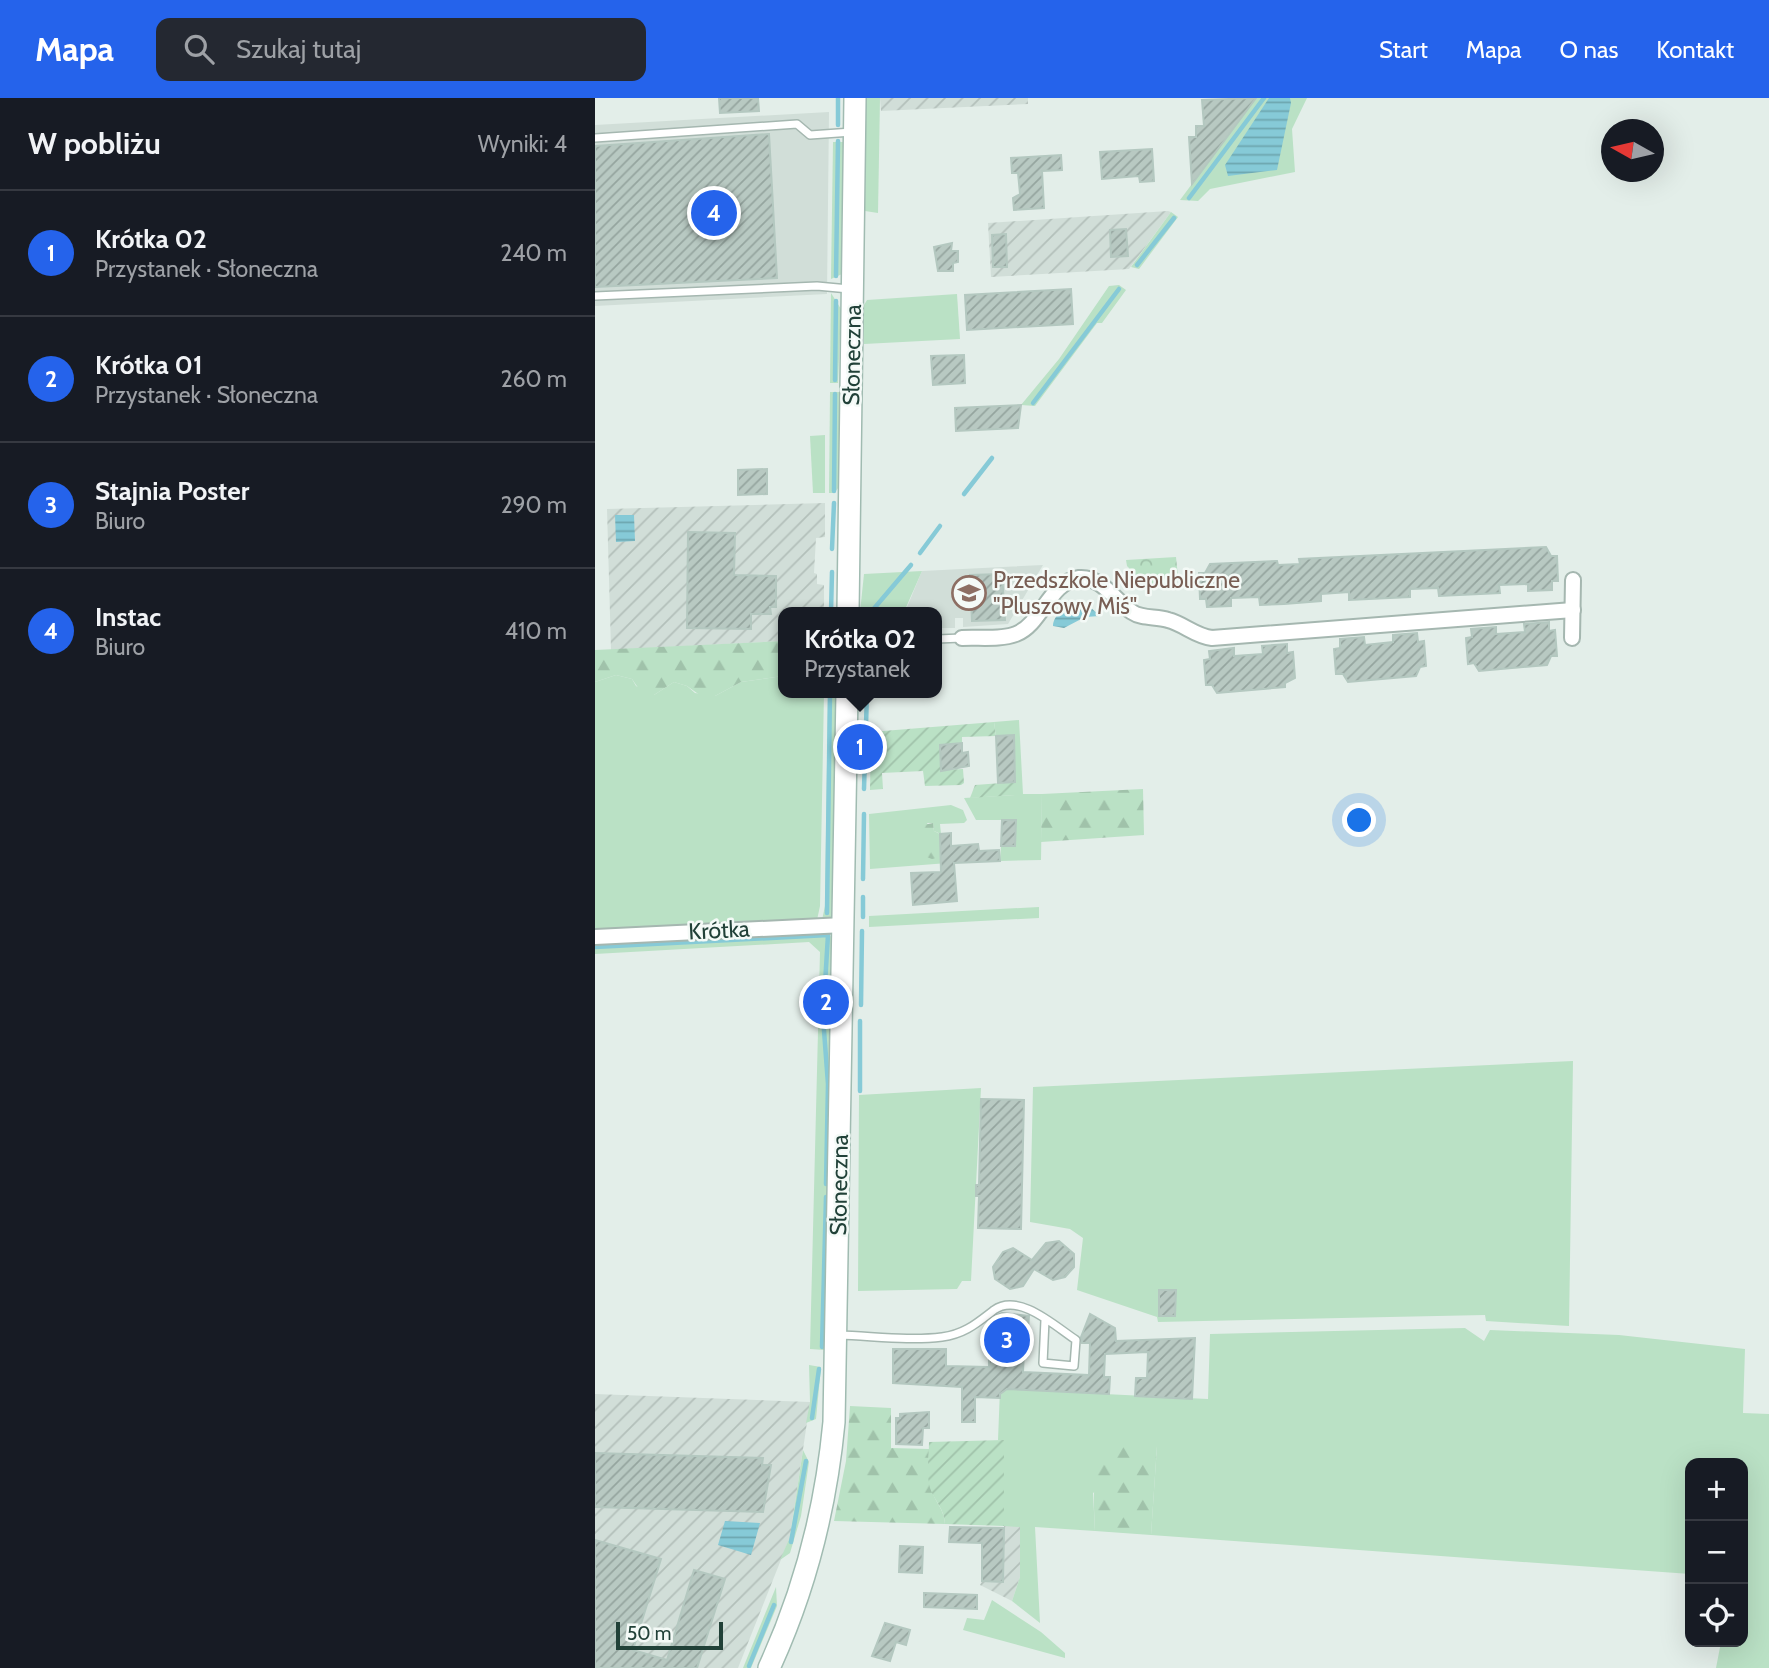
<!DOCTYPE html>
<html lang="pl">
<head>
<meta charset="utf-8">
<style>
  body { margin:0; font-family:Cabin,sans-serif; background:#242831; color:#f1f3f6 }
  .controls { position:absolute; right:21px; bottom:21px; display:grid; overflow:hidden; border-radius:14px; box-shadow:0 7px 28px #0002 }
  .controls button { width:63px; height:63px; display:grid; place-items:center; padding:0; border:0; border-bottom:2px solid #363941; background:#171b24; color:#f1f3f6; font:35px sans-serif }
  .compass { position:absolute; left:1006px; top:21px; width:63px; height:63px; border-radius:50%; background:#171b24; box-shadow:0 7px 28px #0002; rotate:278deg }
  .scale { position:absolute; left:21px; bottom:18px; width:107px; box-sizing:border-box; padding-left:7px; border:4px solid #214138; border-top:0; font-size:19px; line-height:24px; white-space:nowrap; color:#214138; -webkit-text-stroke:5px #f4faf7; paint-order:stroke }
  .you { position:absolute; left:765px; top:723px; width:24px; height:24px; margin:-18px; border:5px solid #fff; border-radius:50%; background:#1a73e8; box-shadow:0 0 0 10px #1a73e833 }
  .badge { display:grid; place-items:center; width:46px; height:46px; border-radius:50%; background:#2563eb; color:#fff; font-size:23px; font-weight:700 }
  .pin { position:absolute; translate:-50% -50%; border:4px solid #fff; box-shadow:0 2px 7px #0006 }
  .popup { position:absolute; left:183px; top:509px; width:164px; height:91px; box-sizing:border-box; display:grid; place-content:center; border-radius:14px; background:#171b24; filter:drop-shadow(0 2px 5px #0005); font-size:23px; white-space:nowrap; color:#9ea1a6 }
  .popup b { font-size:26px; color:#f1f3f6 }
  .popup::after { content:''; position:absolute; left:50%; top:100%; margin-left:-14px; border:14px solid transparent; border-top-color:#171b24 }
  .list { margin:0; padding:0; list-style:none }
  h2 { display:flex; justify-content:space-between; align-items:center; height:91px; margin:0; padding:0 28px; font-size:30px }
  h2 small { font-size:23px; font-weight:400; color:#9ea1a6 }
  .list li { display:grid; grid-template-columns:46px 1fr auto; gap:21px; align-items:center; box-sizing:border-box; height:126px; padding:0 28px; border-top:2px solid #363941 }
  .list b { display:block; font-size:26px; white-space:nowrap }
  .list p { margin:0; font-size:23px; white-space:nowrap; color:#9ea1a6 }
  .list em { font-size:23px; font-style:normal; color:#9ea1a6 }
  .icon { flex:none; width:38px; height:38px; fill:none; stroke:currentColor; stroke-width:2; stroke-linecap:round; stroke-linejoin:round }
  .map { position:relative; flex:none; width:1174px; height:1570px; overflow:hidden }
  header { display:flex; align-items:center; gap:42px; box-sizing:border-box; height:98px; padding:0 35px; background:#2563eb; color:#fff }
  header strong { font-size:33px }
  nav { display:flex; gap:38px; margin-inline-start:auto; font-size:24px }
  .search { width:490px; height:63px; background:#242831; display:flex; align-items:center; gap:18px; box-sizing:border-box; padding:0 24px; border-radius:14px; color:#9ea1a6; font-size:26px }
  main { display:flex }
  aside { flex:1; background:#171b24 }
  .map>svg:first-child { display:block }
</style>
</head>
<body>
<header>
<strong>Mapa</strong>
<div class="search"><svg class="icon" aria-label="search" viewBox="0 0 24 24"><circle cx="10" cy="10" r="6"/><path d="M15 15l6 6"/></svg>Szukaj tutaj</div>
<nav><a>Start</a><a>Mapa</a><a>O nas</a><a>Kontakt</a></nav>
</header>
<main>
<aside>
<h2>W pobliżu<small>Wyniki: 4</small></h2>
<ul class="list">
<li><span class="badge">1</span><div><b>Krótka 02</b><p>Przystanek · Słoneczna</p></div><em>240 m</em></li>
<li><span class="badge">2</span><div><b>Krótka 01</b><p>Przystanek · Słoneczna</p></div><em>260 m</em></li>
<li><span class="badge">3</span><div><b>Stajnia Poster</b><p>Biuro</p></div><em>290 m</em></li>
<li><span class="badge">4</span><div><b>Instac</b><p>Biuro</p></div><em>410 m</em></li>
</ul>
</aside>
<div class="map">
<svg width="1174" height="1570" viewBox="0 0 1174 1570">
  <defs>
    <pattern id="industrial-furrows" width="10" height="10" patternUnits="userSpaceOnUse" patternTransform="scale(1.75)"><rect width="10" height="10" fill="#d1ded8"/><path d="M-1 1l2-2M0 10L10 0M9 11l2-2" fill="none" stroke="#b3c0ba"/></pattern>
    <pattern id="forest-firs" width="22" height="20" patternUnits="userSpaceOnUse" patternTransform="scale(1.75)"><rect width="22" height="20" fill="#bae1c5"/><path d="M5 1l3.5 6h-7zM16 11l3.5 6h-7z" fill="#a0c2aa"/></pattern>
    <pattern id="park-crowns" width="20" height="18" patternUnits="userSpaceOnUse" patternTransform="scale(1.75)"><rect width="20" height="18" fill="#bae1c5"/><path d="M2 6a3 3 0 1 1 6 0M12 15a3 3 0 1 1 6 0" fill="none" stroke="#a0c2aa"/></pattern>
    <pattern id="garden-furrows" width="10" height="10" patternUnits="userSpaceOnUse" patternTransform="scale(1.75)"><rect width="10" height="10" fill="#bae1c5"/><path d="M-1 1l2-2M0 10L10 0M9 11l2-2" fill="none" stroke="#a0c2aa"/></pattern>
    <pattern id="water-rules" width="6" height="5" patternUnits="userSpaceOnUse" patternTransform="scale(1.75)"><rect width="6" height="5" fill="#86cad7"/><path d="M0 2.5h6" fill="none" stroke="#6da6af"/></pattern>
    <pattern id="building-hatch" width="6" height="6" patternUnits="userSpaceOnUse" patternTransform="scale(1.75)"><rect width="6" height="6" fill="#b8c9c2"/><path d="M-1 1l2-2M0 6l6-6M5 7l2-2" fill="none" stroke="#95a59f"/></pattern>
  </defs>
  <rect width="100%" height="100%" fill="#e3eee9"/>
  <!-- built -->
  <g fill="#d1ded8">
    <polygon points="234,14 232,196 0,208 0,27"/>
    <polygon points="448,467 413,526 368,529 368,520 360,520 360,530 342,530 342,514 310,514 327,473"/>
  </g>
  <!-- industrial -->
  <g fill="url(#industrial-furrows)">
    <polygon points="285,0 433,0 433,6 286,13"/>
    <polygon points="573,113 576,114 534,171 396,179 393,125"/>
    <polygon points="230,405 230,439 221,440 219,475 222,476 222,486 229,487 229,514 188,514 188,543 16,552 12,411"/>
    <polygon points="0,1296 215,1304 195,1439 143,1570 0,1570"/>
    <polygon points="409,1428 425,1428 425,1479 417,1503 385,1487 387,1483 408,1484"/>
  </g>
  <!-- grass -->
  <g fill="#bae1c5">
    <polygon points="271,0 285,0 283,115 270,113"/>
    <polygon points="661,0 712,0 697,31 700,74 615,91 603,103 585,102"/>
    <polygon points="238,44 248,44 247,176 236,181"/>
    <polygon points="576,114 583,119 544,171 536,169"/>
    <polygon points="524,187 531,192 507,225 502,225 440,308 426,307 464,261 514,188"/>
    <polygon points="236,195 246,211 243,285 235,285"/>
    <polygon points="362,196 365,241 269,246 269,207 272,202"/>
    <polygon points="235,294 244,294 246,301 244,389 239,395 234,395"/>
    <polygon points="230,337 230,395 218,395 215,338"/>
    <polygon points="327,473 309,514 265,514 269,476"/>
    <polygon points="21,577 37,581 41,588 59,597 79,584 92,588 100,595 120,598 146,584 188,578 188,595 229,595 225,808 222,822 0,834 0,584"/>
    <polygon points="233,595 241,595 239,812 236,820 227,822 230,808"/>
    <polygon points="424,622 428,696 447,696 446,762 405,763 406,748 420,748 421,722 381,722 369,700 420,697 418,637 401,638 399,624"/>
    <polygon points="356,707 368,712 372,722 369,725 345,726 346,736 339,733 338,725 332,725 346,759 345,755 356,754 366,764 275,771 274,716"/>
    <polygon points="444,809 444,820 274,829 274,818"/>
    <polygon points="232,831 237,841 236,896 227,897 227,911 236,912 232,1218 229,1252 215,1251 225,854 214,844 0,856 0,844"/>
    <polygon points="978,963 974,1228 891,1223 890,1217 563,1224 562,1219 482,1192 488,1140 475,1131 435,1124 438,989"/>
    <polygon points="386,990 376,1183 367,1183 362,1191 263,1193 264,997"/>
    <polygon points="870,1230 889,1243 895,1232 1024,1237 1150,1251 1148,1315 1174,1316 1174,1570 1121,1570 1126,1544 1148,1544 1148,1365 1095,1365 1095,1476 556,1437 562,1348 498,1395 500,1433 440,1429 445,1525 417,1503 425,1479 425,1429 409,1428 409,1342 403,1342 405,1291 613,1301 615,1236"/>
    <polygon points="214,1267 226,1269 221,1321 211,1325 215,1304"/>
    <polygon points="208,1352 214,1364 206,1418 195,1455 185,1462 195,1439"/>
    <polygon points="181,1489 182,1508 156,1570 148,1570"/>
    <polygon points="397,1502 446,1534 470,1555 470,1560 368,1532 372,1520 389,1522"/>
  </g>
  <!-- forest -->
  <g fill="url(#forest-firs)">
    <polygon points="188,543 188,578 146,584 120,598 109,600 92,588 79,584 59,597 48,597 37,581 21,577 0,584 0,552"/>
    <polygon points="548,691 549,737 446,744 447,696"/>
    <polygon points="338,725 339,733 345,736 346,759 337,761 326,757 324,728"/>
    <path d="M255 1308 296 1310V1350L334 1351C334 1363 332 1379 336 1390 340 1405 349 1410 350 1426L239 1423 251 1363Z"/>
    <path d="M526 1346 562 1348 556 1437 500 1433C499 1407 493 1354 526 1346Z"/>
  </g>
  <!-- park -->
  <polygon fill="url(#park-crowns)" points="581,459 583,479 568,481 557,493 532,468 531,462"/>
  <!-- garden -->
  <g fill="url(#garden-furrows)">
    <polygon points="399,624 401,638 367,639 367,645 345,647 346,672 368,671 369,685 366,687 330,688 328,673 287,675 288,691 275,692 276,634"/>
    <polygon points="420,684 420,697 375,700 380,687"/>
    <path d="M409 1342V1428L350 1426C349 1410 340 1404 335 1390 331 1376 334 1358 334 1344Z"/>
  </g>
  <!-- water -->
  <g fill="url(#water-rules)">
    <polygon points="674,0 695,0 696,5 682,72 633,78 630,67"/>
    <polygon points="20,417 39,417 40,443 21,444"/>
    <path d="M483 505 494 508 505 518 490 519 469 530 458 528C458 517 472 507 483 505Z"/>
    <polygon points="130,1423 165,1425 156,1457 123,1447"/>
  </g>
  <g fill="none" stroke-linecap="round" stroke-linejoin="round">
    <!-- stream -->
    <g stroke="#86cad7" stroke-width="4.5">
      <polyline points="243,27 243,0"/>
      <polyline points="594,100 669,0"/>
      <polyline points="542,167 579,120"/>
      <polyline points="241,178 243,43"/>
      <polyline points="240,282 241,203"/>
      <polyline points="438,305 524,191"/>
      <polyline points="239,393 240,296"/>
      <polyline points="369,396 397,360"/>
      <polyline points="237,451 239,405"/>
      <polyline points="325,455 345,428"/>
      <polyline points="236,514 237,474"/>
      <polyline points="276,514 316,467"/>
      <polyline points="269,691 272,595"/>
      <polyline points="268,781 269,716"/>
      <polyline points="232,815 235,595"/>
      <polyline points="268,819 268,799"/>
      <polyline points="0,849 233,837 228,919 233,986 231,1086"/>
      <polyline points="266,907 267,833"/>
      <polyline points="265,993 265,923"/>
      <polyline points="227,1249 231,1099"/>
      <polyline points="217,1320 224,1271"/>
      <polyline points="196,1444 211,1363"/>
      <polyline points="154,1568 179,1507"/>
    </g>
  </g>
  <!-- building -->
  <g fill="url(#building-hatch)" stroke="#b4c8c0" stroke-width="2">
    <polygon points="124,0 163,0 164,13 125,15"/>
    <polygon points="661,0 597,86 594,39 601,39 601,28 609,28 607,2"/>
    <polygon points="174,36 182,180 0,189 0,48"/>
    <polygon points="557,51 559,83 545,84 544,78 507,81 505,54"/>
    <polygon points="466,57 467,72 447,73 449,110 419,112 418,100 425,96 423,75 417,75 416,60"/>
    <polygon points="531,131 533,158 516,159 515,132"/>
    <polygon points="411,136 412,169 398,169 397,137"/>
    <polygon points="357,145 356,153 363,153 363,164 358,165 358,173 343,173 339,149"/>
    <polygon points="476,191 478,226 372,232 370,197"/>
    <polygon points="369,257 370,285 338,287 336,258"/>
    <polygon points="426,307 423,330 361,333 360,310"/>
    <polygon points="172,371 172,396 143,397 143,372"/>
    <polygon points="93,434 140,435 139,477 181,478 181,509 175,509 176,516 156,516 156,531 92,530"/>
    <polygon points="951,449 956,458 962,458 963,483 957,483 957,492 933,493 933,486 904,487 905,495 844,498 843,490 815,491 815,499 754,502 754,494 726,496 726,503 689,506 665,507 664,499 636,500 636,508 612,509 611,501 605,501 604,475 610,475 615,466 682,463 683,467 705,466 704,461"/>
    <polygon points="407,476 410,522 377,523 375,477"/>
    <polygon points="954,524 954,533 960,532 962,558 956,558 952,567 884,573 879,565 873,566 871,540 877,539 876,531 901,529 901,536 930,534 929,526"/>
    <polygon points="822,535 823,544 829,543 831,568 825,569 821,578 753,584 748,576 741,576 739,551 745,550 745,541 769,539 770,547 798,544 798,537"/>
    <polygon points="692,546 692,555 698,554 700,580 690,585 690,589 622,595 617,587 611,587 609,562 615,561 614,553 639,550 639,558 668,556 667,548"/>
    <polygon points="419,637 420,684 403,685 401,638"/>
    <polygon points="367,645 367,655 373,654 374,668 346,673 345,647"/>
    <polygon points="407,722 421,722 420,748 406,748"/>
    <polygon points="356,735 356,748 383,746 384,753 404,752 405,763 359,765 362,803 318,807 316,775 346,774 345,736"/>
    <polygon points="386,1001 429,1002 426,1131 383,1130 384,1098 381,1098 381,1087 384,1087"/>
    <polygon points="464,1143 479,1156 479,1169 470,1179 458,1182 439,1171 428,1188 415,1191 400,1181 398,1169 408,1154 418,1150 437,1162 451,1145"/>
    <polygon points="564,1192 581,1192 580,1218 564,1218"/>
    <polygon points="407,1215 434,1218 433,1231 430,1231 428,1274 494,1277 495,1245 487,1245 486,1239 495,1216 520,1230 521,1243 600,1240 597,1301 540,1298 541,1280 552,1280 553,1254 510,1256 509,1279 515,1279 514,1296 412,1291 405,1296 405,1300 380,1299 380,1324 367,1324 367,1289 298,1285 298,1251 351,1251 351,1268 394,1269 394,1240 400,1240 402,1217"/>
    <polygon points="334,1314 334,1330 328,1330 327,1347 301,1346 301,1320 305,1320 305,1316"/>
    <polygon points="0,1355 168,1360 167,1367 176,1367 168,1414 0,1409"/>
    <polygon points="355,1429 409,1430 408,1484 387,1483 387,1445 354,1444"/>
    <polygon points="0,1442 66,1461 38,1552 72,1562 99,1472 130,1481 102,1570 0,1570"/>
    <polygon points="305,1448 328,1449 327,1475 304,1474"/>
    <polygon points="329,1495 382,1497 382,1511 329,1509"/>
    <polygon points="290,1525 315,1532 311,1547 301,1544 295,1563 277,1558"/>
  </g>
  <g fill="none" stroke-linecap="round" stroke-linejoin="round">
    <!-- lane casing -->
    <g stroke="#a5b7b0" stroke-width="10">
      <g id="lane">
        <polyline points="0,40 202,26 215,37 257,34"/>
        <polyline points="0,198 222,188 254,191"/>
        <polyline points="342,541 367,540"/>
        <path d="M244 1237C278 1238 314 1243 347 1239 370 1236 382 1225 399 1212 424 1194 461 1229 481 1242L479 1268 448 1265 450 1222"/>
      </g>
    </g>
    <!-- street casing -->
    <g stroke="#a5b7b0" stroke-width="18">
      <g id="street">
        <path d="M367 540C383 539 406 542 421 536 447 526 454 484 484 480 507 478 520 503 537 514 547 521 562 518 573 522 589 526 600 538 617 540L978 512"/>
        <polyline points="977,540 978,482"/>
        <polyline points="0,839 249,827"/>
      </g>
    </g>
    <!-- secondary casing -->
    <g stroke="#a0bbb1" stroke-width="24">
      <g id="secondary">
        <polyline points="253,514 260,0"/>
        <path d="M174 1570C210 1492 231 1409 239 1324L252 595"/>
      </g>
    </g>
    <!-- lane -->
    <use href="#lane" stroke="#fff" stroke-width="7"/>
    <!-- street -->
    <use href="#street" stroke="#fff" stroke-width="14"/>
    <!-- secondary -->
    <use href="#secondary" stroke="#fff" stroke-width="21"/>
  </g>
  <!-- icons -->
  <defs>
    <g id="school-ring" transform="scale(1.75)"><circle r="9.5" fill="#f4faf7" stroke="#8d6e63" stroke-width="1.5"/><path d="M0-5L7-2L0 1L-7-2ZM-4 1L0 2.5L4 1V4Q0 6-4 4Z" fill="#8d6e63"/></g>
  </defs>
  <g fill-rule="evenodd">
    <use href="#school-ring" x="374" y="495"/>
  </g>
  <g text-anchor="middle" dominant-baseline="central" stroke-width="5" stroke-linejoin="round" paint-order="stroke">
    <!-- street labels -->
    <g font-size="23" fill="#214138" stroke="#f4faf7">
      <text transform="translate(257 257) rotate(-89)">Słoneczna</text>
      <text transform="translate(124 832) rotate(-3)">Krótka</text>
      <text transform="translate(244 1087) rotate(-89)">Słoneczna</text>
    </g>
    <!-- education labels -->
    <g font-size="23" fill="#785e54" stroke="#f4faf7" text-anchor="start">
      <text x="398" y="482">Przedszkole Niepubliczne<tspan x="398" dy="26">"Pluszowy Miś"</tspan></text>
    </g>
  </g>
</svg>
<div class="controls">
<button>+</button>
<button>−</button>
<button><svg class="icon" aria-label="locate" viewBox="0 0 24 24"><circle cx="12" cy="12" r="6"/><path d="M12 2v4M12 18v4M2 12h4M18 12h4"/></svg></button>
</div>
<svg class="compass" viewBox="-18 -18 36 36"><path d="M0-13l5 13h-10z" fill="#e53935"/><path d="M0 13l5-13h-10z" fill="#9ea1a6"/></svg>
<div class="scale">50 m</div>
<div class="you"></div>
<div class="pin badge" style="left:265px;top:649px">1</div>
<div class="popup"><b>Krótka 02</b>Przystanek</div>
<div class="pin badge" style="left:231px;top:904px">2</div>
<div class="pin badge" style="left:412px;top:1242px">3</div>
<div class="pin badge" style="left:119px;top:115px">4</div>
</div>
</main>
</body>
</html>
